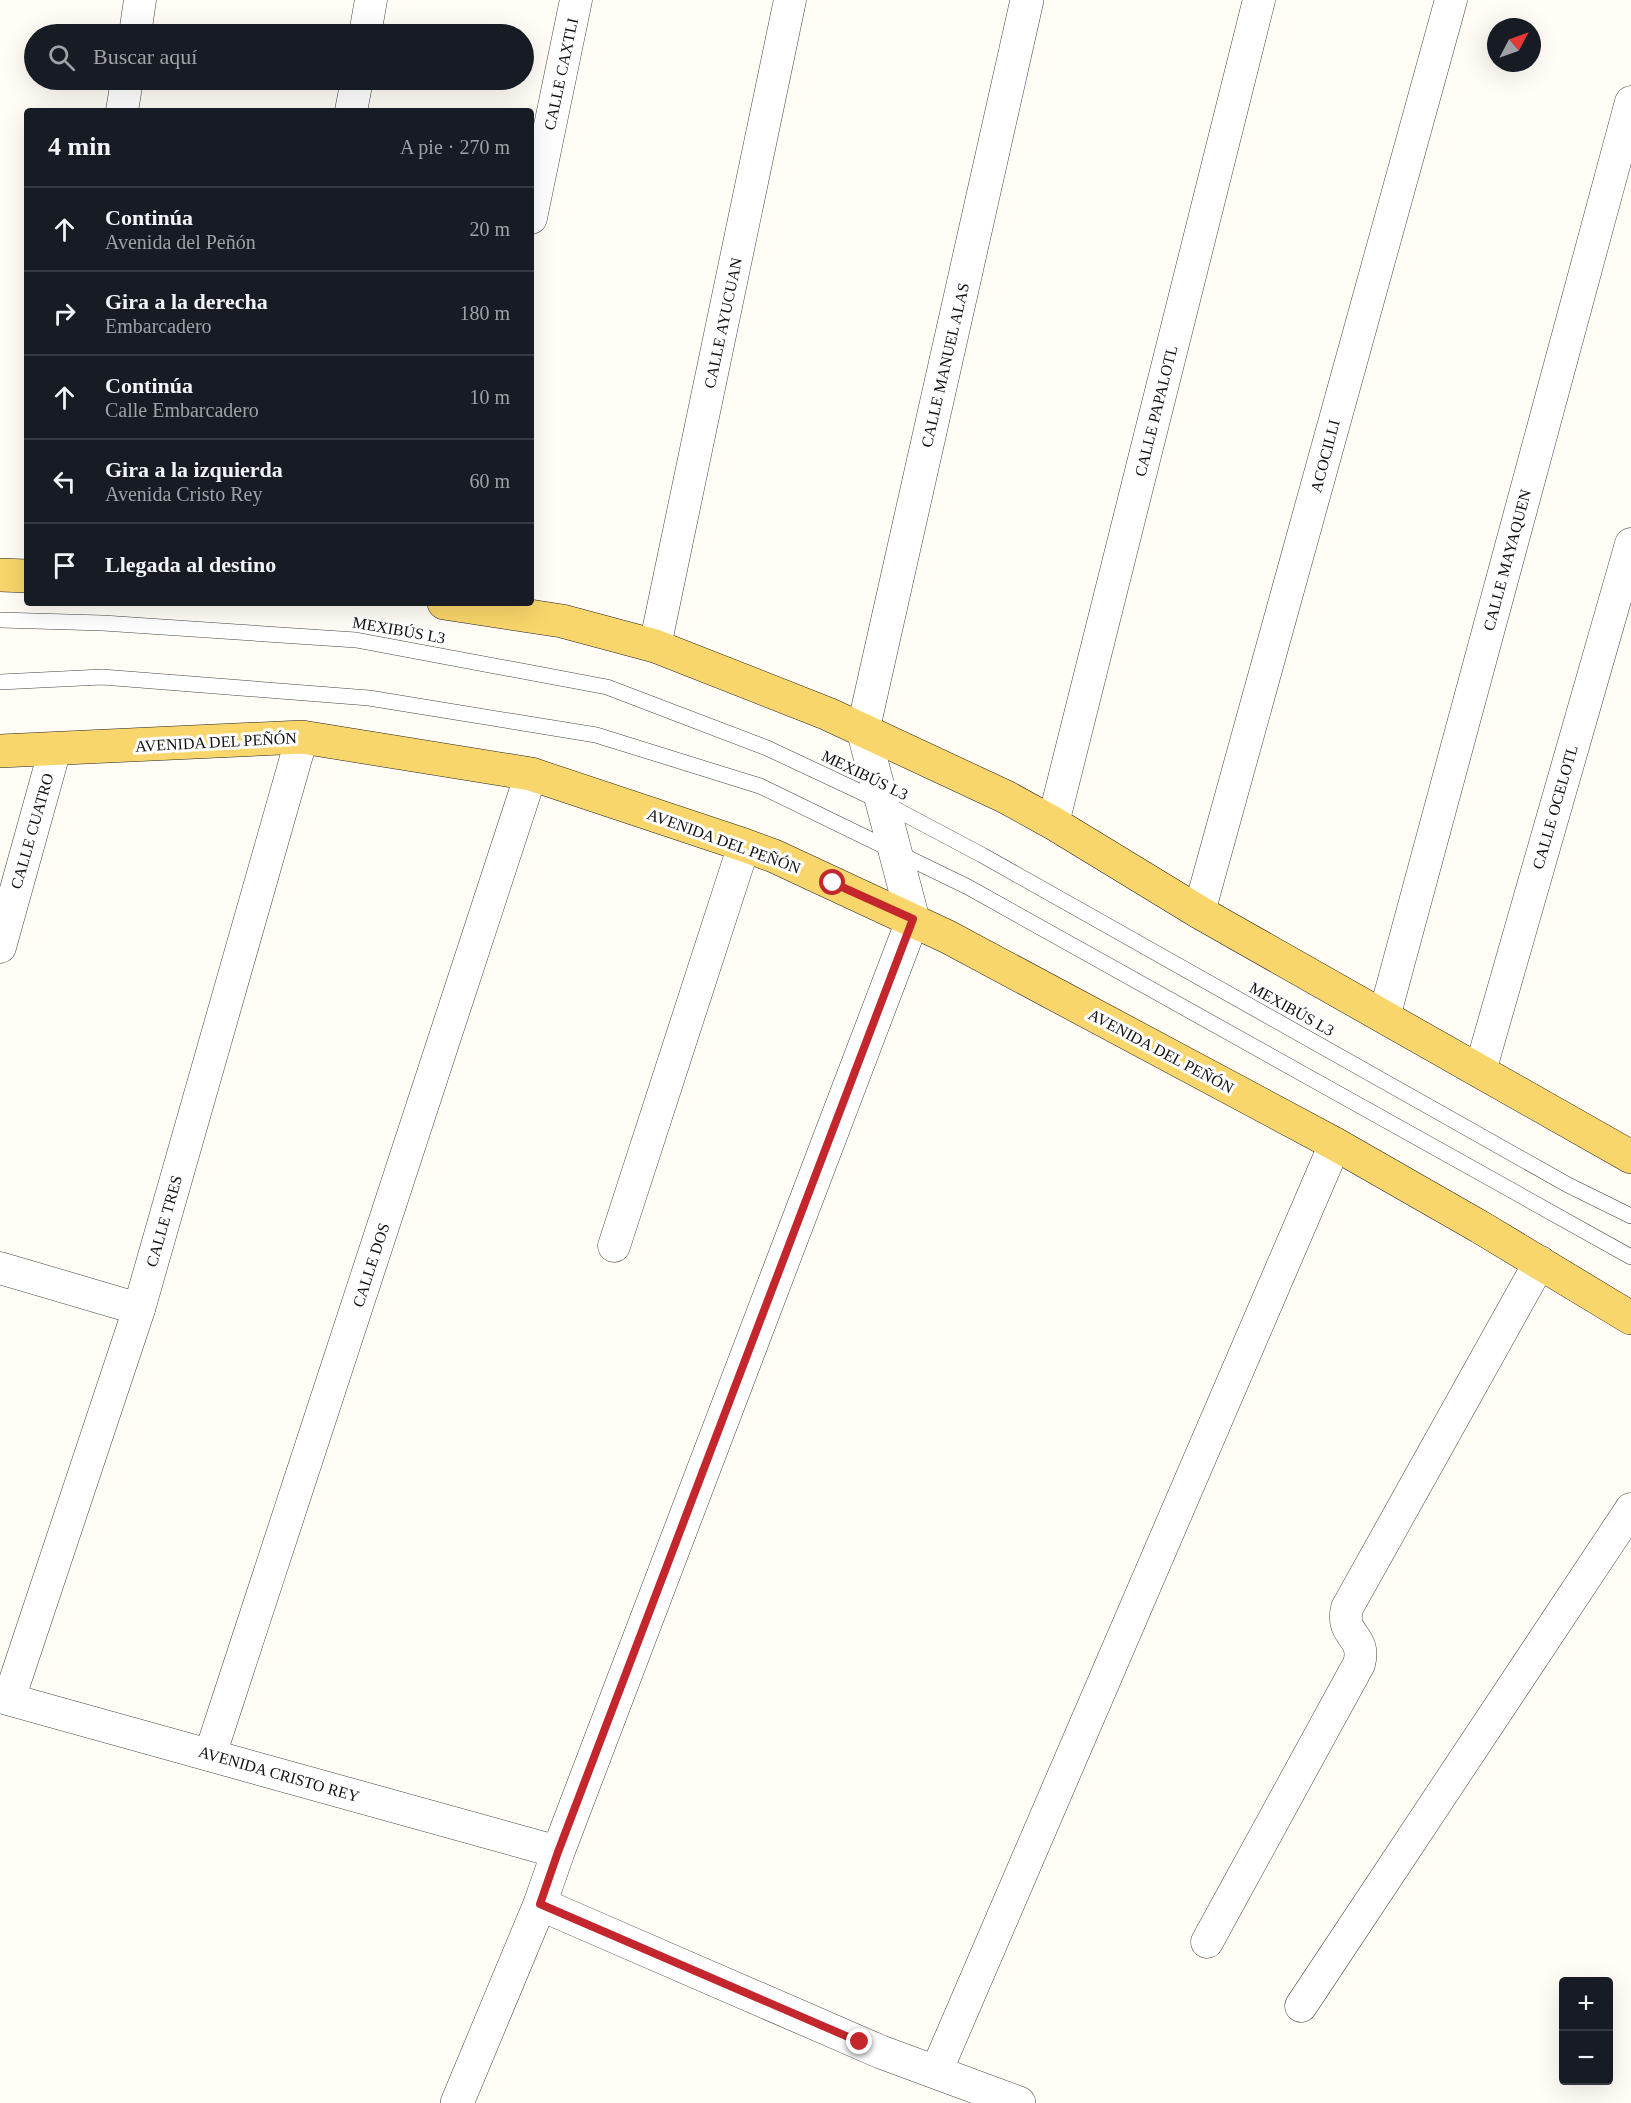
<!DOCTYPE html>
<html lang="es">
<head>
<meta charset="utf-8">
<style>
  body { margin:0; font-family:Georgia,serif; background:#242831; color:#f1f3f6 }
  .controls { position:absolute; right:18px; bottom:18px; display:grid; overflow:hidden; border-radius:6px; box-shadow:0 6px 24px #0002 }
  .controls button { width:54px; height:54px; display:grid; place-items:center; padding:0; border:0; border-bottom:2px solid #363941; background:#171b24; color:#f1f3f6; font:30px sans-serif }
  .compass { position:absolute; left:1487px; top:18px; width:54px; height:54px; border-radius:50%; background:#171b24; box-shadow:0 6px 24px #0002; rotate:49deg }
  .stop { position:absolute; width:18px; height:18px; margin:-14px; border:4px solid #c4262e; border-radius:50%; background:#fff }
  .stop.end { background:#c4262e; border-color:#fff; box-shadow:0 2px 6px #0008 }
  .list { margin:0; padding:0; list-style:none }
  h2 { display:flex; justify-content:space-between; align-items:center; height:78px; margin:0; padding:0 24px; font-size:26px }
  h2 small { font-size:20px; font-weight:400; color:#9ea1a6 }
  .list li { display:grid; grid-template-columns:39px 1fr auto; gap:18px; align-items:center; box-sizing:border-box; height:84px; padding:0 24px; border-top:2px solid #363941 }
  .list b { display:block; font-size:22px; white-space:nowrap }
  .list p { margin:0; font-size:20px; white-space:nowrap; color:#9ea1a6 }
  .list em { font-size:20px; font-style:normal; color:#9ea1a6 }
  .icon { flex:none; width:33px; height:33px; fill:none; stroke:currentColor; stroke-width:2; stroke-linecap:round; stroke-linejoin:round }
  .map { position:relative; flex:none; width:1631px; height:2103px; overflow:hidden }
  .search { position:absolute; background:#171b24; box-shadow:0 6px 24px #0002; left:24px; top:24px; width:510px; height:66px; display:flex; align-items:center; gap:15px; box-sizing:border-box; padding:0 21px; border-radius:33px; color:#9ea1a6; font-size:22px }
  .panel { position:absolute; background:#171b24; box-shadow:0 6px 24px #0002; left:24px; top:108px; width:510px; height:498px; border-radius:6px }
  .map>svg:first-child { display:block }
</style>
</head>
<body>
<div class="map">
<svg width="1631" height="2103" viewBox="0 0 1631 2103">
  <rect width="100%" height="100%" fill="#fffdf5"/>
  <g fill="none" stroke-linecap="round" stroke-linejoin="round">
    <!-- service casing -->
    <g stroke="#444" stroke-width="16">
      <g id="service">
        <polyline points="0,620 103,623 356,640 607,687 767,748 882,802 982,855 1568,1185 1631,1216"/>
        <polyline points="0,682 102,677 369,698 596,735 760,786 968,887 1631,1257"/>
      </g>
    </g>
    <!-- minor casing -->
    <g stroke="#444" stroke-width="33">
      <g id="minor">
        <polyline points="135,34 140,0"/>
        <polyline points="365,34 371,0"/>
        <polyline points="122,111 127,80"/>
        <polyline points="351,111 357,80"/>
        <polyline points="531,218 576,0"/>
        <polyline points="655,646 790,0"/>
        <polyline points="1053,823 1259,0"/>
        <polyline points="1199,912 1451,0"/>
        <polyline points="0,947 55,749"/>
        <polyline points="1384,1017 1631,102"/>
        <polyline points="1480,1071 1631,544"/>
        <polyline points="614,1246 744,845"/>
        <polyline points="0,1268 139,1309"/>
        <polyline points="0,1697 558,1852"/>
        <polyline points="9,1699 139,1309 302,737"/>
        <polyline points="210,1755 531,774"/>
        <path d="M1207 1942 1359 1664C1367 1635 1340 1637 1347 1608L1540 1262"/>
        <polyline points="1301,2006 1631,1509"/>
        <polyline points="936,2072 1335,1144"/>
      </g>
    </g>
    <!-- tertiary casing -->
    <g stroke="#444" stroke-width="34">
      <g id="tertiary">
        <polyline points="540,1904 881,2052 1019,2103"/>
        <polyline points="457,2103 540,1904 558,1852 913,919 863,730 1027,0"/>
      </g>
    </g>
    <!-- primary casing -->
    <g stroke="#222" stroke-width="34">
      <g id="primary">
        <polyline points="0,575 27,576"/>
        <polyline points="444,603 562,621 655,646 828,714 1006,797 1053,823 1199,912 1631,1157"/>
        <polyline points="0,751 302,737 531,774 744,845 774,856 948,937 1335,1144 1480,1227 1631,1318"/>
      </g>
    </g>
    <!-- service -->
    <use href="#service" stroke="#fff" stroke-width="15"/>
    <!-- minor -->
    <use href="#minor" stroke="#fff" stroke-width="32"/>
    <!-- tertiary -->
    <use href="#tertiary" stroke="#fff" stroke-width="33"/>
    <!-- primary -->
    <use href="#primary" stroke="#f9d66b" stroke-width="33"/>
  </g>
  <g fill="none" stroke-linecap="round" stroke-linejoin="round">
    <!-- route -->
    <polyline stroke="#c4262e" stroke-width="8" points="833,883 913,919 558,1852 540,1904 860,2042"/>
  </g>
  <g text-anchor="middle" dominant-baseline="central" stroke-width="6" stroke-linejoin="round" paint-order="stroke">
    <!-- street labels -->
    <g font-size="16" fill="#111" stroke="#fff">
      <text transform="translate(561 74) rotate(-78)">CALLE CAXTLI</text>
      <text transform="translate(723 323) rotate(-78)">CALLE AYUCUAN</text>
      <text transform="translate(945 365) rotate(-77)">CALLE MANUEL ALAS</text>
      <text transform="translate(1156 411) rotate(-76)">CALLE PAPALOTL</text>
      <text transform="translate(1325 456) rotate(-75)">ACOCILLI</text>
      <text transform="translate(1507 560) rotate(-75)">CALLE MAYAQUEN</text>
      <text transform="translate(399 630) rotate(10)">MEXIBÚS L3</text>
      <text transform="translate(216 742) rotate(-3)">AVENIDA DEL PEÑÓN</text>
      <text transform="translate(865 775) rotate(26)">MEXIBÚS L3</text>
      <text transform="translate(1555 807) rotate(-74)">CALLE OCELOTL</text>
      <text transform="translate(32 831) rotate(-74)">CALLE CUATRO</text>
      <text transform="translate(724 841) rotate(20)">AVENIDA DEL PEÑÓN</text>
      <text transform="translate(1292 1009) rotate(29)">MEXIBÚS L3</text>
      <text transform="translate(1161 1051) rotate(28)">AVENIDA DEL PEÑÓN</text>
      <text transform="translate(164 1221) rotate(-74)">CALLE TRES</text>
      <text transform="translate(371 1265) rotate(-72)">CALLE DOS</text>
      <text transform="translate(279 1774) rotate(16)">AVENIDA CRISTO REY</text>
    </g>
  </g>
</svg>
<div class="controls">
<button>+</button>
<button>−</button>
</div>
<svg class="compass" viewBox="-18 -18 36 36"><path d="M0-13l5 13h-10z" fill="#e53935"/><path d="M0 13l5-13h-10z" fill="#9ea1a6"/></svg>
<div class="stop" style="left:833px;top:883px"></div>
<div class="stop end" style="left:860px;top:2042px"></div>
<div class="search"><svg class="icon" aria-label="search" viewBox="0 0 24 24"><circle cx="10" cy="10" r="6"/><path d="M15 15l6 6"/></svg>Buscar aquí</div>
<section class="panel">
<h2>4 min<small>A pie · 270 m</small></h2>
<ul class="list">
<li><svg class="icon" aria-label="ahead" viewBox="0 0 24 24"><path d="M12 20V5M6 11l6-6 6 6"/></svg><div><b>Continúa</b><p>Avenida del Peñón</p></div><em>20 m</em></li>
<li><svg class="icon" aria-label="right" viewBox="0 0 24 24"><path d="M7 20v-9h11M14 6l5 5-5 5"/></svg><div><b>Gira a la derecha</b><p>Embarcadero</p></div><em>180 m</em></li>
<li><svg class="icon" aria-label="ahead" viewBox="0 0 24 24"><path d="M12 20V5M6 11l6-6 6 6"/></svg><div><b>Continúa</b><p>Calle Embarcadero</p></div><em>10 m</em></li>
<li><svg class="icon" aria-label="left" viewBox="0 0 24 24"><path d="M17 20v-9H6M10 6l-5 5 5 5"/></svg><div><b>Gira a la izquierda</b><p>Avenida Cristo Rey</p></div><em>60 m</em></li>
<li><svg class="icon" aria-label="arrive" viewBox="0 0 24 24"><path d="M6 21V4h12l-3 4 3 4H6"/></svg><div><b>Llegada al destino</b></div></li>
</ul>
</section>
</div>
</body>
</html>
